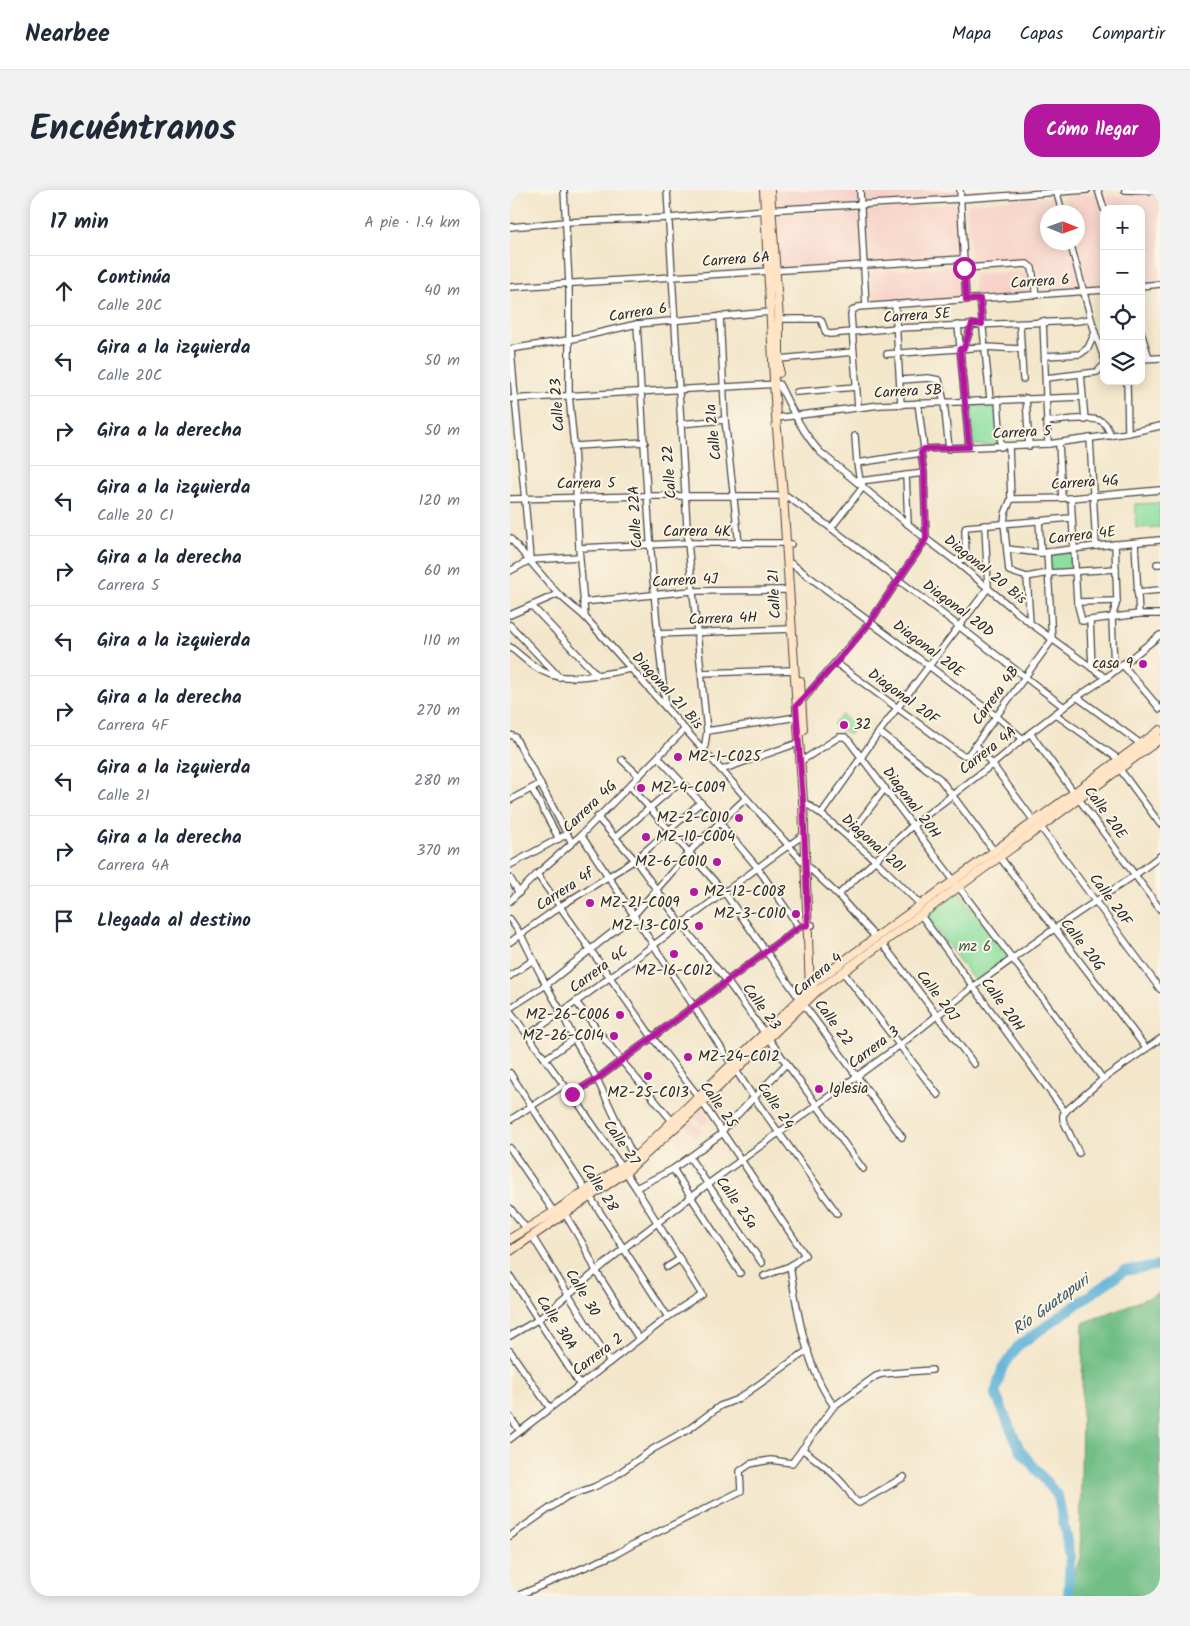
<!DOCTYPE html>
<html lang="es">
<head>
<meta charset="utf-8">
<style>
  body { margin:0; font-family:Kalam,sans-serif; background:#f2f2f3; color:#1f2937 }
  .controls { position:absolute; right:15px; top:15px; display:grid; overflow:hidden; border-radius:10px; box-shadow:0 2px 12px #0003 }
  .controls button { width:45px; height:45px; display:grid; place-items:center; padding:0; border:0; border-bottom:1px solid #e0e1e3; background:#fff; color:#1f2937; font:25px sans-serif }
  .compass { position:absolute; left:530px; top:15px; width:45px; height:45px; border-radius:50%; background:#fff; box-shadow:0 2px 12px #0003; rotate:91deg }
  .stop { position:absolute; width:15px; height:15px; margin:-11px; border:4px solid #b5179e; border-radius:50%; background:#fff }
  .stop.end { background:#b5179e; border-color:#fff; box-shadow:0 1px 5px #0008 }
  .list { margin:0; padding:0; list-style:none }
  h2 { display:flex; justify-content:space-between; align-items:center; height:65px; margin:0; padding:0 20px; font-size:21px }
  h2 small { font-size:16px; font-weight:400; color:#747a83 }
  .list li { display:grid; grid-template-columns:32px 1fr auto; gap:15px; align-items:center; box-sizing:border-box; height:70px; padding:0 20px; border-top:1px solid #e0e1e3 }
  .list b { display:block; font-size:19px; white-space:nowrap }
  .list p { margin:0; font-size:16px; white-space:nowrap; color:#747a83 }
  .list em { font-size:16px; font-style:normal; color:#747a83 }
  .icon { flex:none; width:28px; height:28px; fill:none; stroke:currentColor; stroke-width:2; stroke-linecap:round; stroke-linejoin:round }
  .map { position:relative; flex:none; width:650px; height:1406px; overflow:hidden; border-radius:20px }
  header { display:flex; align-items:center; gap:30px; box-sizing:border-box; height:70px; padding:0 25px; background:#fff; border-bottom:1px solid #e0e1e3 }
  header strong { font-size:24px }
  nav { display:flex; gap:28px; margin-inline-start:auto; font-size:18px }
  .intro { display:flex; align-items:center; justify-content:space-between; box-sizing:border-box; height:120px; padding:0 30px }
  h1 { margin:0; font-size:35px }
  .button { padding:12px 22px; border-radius:20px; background:#b5179e; color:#fff; font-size:18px; font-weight:700 }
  main { display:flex; gap:30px; padding:0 30px }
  aside { flex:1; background:#fff; border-radius:20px; box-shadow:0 2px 12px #0003 }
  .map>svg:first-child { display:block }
</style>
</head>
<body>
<header>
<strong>Nearbee</strong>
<nav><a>Mapa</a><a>Capas</a><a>Compartir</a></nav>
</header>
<div class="intro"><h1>Encuéntranos</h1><a class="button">Cómo llegar</a></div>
<main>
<aside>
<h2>17 min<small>A pie · 1.4 km</small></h2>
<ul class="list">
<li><svg class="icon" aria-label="ahead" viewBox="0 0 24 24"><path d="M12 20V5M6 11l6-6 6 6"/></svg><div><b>Continúa</b><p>Calle 20C</p></div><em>40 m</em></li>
<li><svg class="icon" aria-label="left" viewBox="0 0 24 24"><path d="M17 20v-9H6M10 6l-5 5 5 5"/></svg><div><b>Gira a la izquierda</b><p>Calle 20C</p></div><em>50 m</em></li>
<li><svg class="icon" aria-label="right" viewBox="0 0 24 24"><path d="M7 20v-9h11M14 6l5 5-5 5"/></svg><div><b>Gira a la derecha</b></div><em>50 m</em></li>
<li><svg class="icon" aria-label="left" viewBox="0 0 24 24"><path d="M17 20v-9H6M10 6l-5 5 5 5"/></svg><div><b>Gira a la izquierda</b><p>Calle 20 C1</p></div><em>120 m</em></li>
<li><svg class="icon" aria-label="right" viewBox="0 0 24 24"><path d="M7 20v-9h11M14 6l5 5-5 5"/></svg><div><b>Gira a la derecha</b><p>Carrera 5</p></div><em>60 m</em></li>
<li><svg class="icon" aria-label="left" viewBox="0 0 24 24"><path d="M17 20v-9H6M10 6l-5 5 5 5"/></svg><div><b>Gira a la izquierda</b></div><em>110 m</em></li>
<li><svg class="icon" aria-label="right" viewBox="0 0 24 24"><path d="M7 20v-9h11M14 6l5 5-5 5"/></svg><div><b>Gira a la derecha</b><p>Carrera 4F</p></div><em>270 m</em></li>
<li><svg class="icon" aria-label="left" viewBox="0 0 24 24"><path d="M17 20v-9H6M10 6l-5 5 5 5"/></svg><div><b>Gira a la izquierda</b><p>Calle 21</p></div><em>280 m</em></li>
<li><svg class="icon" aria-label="right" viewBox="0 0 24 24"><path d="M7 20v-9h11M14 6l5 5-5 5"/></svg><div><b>Gira a la derecha</b><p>Carrera 4A</p></div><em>370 m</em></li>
<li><svg class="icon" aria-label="arrive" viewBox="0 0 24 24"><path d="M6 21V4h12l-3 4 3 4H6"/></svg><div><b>Llegada al destino</b></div></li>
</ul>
</aside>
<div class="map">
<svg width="650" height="1406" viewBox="0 0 650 1406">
  <rect width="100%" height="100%" fill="#fcf5e5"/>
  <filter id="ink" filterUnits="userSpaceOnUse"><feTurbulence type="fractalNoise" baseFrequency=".02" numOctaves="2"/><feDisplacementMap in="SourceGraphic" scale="10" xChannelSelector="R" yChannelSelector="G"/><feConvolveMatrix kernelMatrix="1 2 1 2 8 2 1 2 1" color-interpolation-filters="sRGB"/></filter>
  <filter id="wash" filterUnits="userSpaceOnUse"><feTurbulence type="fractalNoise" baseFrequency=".0096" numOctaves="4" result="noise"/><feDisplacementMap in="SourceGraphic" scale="20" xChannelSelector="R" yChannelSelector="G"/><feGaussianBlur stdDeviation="1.12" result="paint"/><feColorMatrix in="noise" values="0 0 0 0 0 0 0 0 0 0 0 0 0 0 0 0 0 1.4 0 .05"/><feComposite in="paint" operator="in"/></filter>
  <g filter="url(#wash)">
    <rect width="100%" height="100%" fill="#f3e6ca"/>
    <!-- built -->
    <g fill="#f7d1c8">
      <polygon points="265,0 349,0 350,14 266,17"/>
      <polygon points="356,0 452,0 450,7 357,13"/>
      <polygon points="458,0 545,0 459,6"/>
      <polygon points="645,3 650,4 650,94 631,95 631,19 601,19 597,6"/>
      <polygon points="562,4 589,4 594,19 594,99 580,99 578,96 566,53 568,52 568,22 558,22 555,10 556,6"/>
      <polygon points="546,6 552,22 538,22 538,52 560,53 573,100 533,102 528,75 461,77 457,17 459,14"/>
      <polygon points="449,13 455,67 360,73 356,21"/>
      <polygon points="349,21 353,73 270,80 267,25"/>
      <polygon points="452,76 456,107 365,115 361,84 363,82"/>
      <polygon points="525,81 528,104 464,107 464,84"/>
      <polygon points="190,915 200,929 192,936 182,922"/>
      <polygon points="178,926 192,942 184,948 172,931"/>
      <polygon points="165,938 175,949 169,955 158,943"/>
    </g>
    <!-- green -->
    <g fill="#8cdfa0" stroke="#5c8566">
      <polygon points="485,214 490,255 463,255 462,215"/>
      <polygon points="650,313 650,337 626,338 625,314"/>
      <polygon points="562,362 563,380 540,382 539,365"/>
      <polygon points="332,525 346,537 339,545 323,534"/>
      <polygon points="448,700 500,767 465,791 414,724"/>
    </g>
    <!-- forest -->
    <polygon fill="#71be86" stroke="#4e7458" points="650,1103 650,1406 555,1406 570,1368 573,1133"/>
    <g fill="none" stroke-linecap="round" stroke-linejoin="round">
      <!-- river -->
      <polyline stroke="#5cb0d8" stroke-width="10" points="558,1406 560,1367 548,1306 510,1260 485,1203 492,1179 508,1156 614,1081 650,1075"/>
    </g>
  </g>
  <g filter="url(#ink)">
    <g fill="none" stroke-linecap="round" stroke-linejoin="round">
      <!-- street casing -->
      <g stroke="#494743" stroke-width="8">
        <g id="street">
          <polyline points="54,0 59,93 59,205 64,256 69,358 75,427"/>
          <polyline points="157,0 178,353 197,541 194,561"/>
          <polyline points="350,0 356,116"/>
          <polyline points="450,0 456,110"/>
          <polyline points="546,0 552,22"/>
          <polyline points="588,0 594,19"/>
          <polyline points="615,0 650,1"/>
          <polyline points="0,37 56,32 159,28 255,20 450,9 577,0"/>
          <polyline points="560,52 585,143 594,168"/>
          <polyline points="454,78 517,74 522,78 526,105"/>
          <polyline points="631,96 650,94"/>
          <polyline points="0,97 453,69"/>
          <polyline points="470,109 480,209"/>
          <polyline points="385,114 391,215"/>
          <polyline points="210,126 215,230 229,354"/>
          <polyline points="269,129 310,129 312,132 316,143 320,144 387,138 568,131 580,129"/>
          <polyline points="533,131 538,254"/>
          <path d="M127 134C135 262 140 390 156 518"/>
          <polyline points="448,135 459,257"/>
          <polyline points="510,137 513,189"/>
          <polyline points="631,142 639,168"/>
          <polyline points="454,158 462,134"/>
          <polyline points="0,159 58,150 127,134 261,122"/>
          <path d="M1 159C6 229 15 299 20 370"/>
          <polyline points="377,164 475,157 510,159"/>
          <polyline points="535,166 570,164 578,158 585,143"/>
          <polyline points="269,169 343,162"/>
          <polyline points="631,169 650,168"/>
          <polyline points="571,184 575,230"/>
          <polyline points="536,188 587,182 594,175"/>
          <polyline points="391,190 418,188 429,190 434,212 439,259"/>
          <polyline points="617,191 618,243"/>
          <polyline points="287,202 346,197"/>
          <polyline points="516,208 519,256"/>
          <path d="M0 209 269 194C281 218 292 242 310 262L416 349 444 370 520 433 596 488"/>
          <polyline points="488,209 491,257"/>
          <polyline points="408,213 414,259"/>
          <polyline points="348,217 341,125 342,121 348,117 594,100"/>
          <polyline points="266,228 370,215 572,207"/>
          <path d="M536 232C548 231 583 225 593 232 597 235 599 241 601 246"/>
          <polyline points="170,234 215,230"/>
          <polyline points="345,246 347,273 350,291"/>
          <polyline points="580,248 586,356"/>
          <polyline points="549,253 552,308"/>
          <polyline points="64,256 135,252"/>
          <polyline points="499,257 501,309 495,324 494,333 499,381 517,387 538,383 606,379"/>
          <polyline points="347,273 411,263 414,259 538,254 618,243 650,236"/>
          <polyline points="396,285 398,334"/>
          <polyline points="353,296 350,291 414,283"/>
          <polyline points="561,308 567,412 572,431 629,424 650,424"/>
          <polyline points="0,309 137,306 277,306 321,338 554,517"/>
          <polyline points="501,309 561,308 650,300"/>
          <polyline points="529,331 531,363"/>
          <polyline points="321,338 353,297"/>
          <polyline points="0,348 48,404 75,427 295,674 328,705 366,748"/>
          <polyline points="625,353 629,424"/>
          <polyline points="69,358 178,353 276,353 281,354"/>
          <polyline points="497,359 531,363 586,356 650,350"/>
          <polyline points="444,370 456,369 455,340 456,337 561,328"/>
          <polyline points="282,374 486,526 513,549"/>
          <polyline points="647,374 650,374"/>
          <polyline points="0,381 20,370 69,367"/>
          <polyline points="517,387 520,433"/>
          <polyline points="627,402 650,400"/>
          <polyline points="73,412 181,401 278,400"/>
          <polyline points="567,412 607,411"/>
          <polyline points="22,416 87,485"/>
          <polyline points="0,425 48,404"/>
          <polyline points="580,430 582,478"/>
          <polyline points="0,435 49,487"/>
          <polyline points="147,444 281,439"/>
          <path d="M0 457C12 466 24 479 39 484 58 492 100 483 121 479"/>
          <polyline points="326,473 446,561 452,565 458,565 542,450 537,362"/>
          <polyline points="612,474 650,519"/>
          <polyline points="604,480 602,428 607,411 605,354"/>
          <polyline points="192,483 284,480"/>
          <polyline points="567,507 631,554"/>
          <polyline points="291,512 360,432 416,349 414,283 411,263"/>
          <polyline points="545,524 610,570"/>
          <polyline points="197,541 287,527"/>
          <polyline points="369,542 430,589 484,661"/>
          <polyline points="520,543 650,719"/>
          <polyline points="0,545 5,547 62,653"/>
          <polyline points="466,555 482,574 524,631"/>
          <polyline points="148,567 210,633 247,677 289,737"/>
          <polyline points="112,570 129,586"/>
          <polyline points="293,570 329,547 335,547 339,551 593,889"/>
          <polyline points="609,578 650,634"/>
          <polyline points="211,580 288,553"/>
          <polyline points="120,596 214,702 294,815 392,947"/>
          <polyline points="22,599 49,649"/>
          <polyline points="0,610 30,594"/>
          <polyline points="293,611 311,624 365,670 411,715"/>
          <polyline points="311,624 369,542 478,398 475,335"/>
          <polyline points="87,627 125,670 172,735 217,791 353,979"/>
          <polyline points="530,636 650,799"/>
          <polyline points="71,645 244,908 327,1023"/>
          <polyline points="106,647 170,592"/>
          <polyline points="338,647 375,598"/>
          <polyline points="489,666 636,858"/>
          <polyline points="0,675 57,644"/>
          <polyline points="27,684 142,847 188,906 295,1065 280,1076 254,1086"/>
          <polyline points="0,688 9,703"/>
          <polyline points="328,705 402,636 488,570 520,543 567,507 596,488 650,445"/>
          <polyline points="0,711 27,684 71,645 175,539"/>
          <polyline points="410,724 555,922"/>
          <polyline points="0,729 11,745 36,795 52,823 64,849 87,889 124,968"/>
          <polyline points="0,752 49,717 125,670 190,613"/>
          <polyline points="372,753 464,874"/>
          <polyline points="333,782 428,905"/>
          <polyline points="0,786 23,770"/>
          <polyline points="66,812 111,870 163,932"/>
          <polyline points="0,818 36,795 123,726 184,657 236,608"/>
          <polyline points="0,821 54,895 62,904 126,998 192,1105 158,1127 0,1249"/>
          <path d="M18 845C113 782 201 709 295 644"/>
          <polyline points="35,869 64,849"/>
          <polyline points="0,883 158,1127"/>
          <polyline points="62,904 87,889 289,737 302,735"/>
          <polyline points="0,930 54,895"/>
          <polyline points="0,958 44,1022"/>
          <polyline points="569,963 553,930 553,925 558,919 593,889 650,849"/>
          <polyline points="180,968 252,1073"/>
          <polyline points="163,979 230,1083"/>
          <polyline points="126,998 163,979 210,945 212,941 277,873"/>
          <polyline points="0,1018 16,1038"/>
          <polyline points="55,1024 73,1054 86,1081 129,1149"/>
          <polyline points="22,1046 100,1172"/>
          <path d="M280 1076C287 1121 296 1179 324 1216"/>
          <polyline points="157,1077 170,1069"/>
          <polyline points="0,1086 70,1195"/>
          <polyline points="0,1146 29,1129 114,1058 198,994 390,855 463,797 544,739 625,685 650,666"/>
          <polyline points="0,1161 39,1217"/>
          <polyline points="0,1227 10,1241"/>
          <path d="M292 1259C307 1270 322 1281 334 1295 340 1301 341 1309 349 1313L394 1287"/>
          <polyline points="0,1346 56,1307 84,1297 102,1288 143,1259 179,1239 210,1216 228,1209 298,1160"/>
          <polyline points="7,1406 106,1364 122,1355 231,1301 230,1281 240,1274 249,1272 261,1270 282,1273 324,1216 366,1186 372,1184 422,1180"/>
        </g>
      </g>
      <!-- secondary casing -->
      <g stroke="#494743" stroke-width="10">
        <g id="secondary">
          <polyline points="254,0 266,228 273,305 293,611 300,801"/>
          <polyline points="260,0 269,129 269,183"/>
          <polyline points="290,491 293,540"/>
          <polyline points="0,1049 44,1022 124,968 290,809 305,792 650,540"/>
          <polyline points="0,1061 116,982 192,913 307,801 650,549"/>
        </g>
      </g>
      <!-- street -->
      <use href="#street" stroke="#fff" stroke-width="5.5"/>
      <!-- secondary -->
      <use href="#secondary" stroke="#ffe4c6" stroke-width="8"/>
    </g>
  </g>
  <g fill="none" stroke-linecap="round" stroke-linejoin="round" filter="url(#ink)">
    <!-- route -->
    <polyline stroke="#b5179e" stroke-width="6" points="62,904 87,889 289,737 298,735 293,611 286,516 326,473 360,432 416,349 414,282 411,263 414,259 459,257 450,159 454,158 462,134 472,134 470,109 456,110 454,78"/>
  </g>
  <!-- markers -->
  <g fill="#b5179e" stroke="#fcf5e5" stroke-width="2">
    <circle cx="633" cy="474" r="5"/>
    <circle cx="334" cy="535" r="5"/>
    <circle cx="168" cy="567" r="5"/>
    <circle cx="131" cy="598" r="5"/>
    <circle cx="229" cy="628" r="5"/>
    <circle cx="136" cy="647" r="5"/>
    <circle cx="207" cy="672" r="5"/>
    <circle cx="184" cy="702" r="5"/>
    <circle cx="80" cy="713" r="5"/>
    <circle cx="286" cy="724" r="5"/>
    <circle cx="189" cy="736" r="5"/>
    <circle cx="164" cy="764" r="5"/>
    <circle cx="110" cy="825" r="5"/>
    <circle cx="104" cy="846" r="5"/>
    <circle cx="178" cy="867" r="5"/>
    <circle cx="138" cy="886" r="5"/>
    <circle cx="309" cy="899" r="5"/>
  </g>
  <g text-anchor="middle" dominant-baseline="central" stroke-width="4" stroke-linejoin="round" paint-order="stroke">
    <!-- street labels -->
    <g font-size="15" fill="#2b2b2b" stroke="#fcf5e5">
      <text transform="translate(226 70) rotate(-4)">Carrera 6A</text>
      <text transform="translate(530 92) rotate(-4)">Carrera 6</text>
      <text transform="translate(128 123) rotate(-9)">Carrera 6</text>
      <text transform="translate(407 126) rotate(-4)">Carrera 5E</text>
      <text transform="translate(398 202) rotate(-3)">Carrera 5B</text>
      <text transform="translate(48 215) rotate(-94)">Calle 23</text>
      <text transform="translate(204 242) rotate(-96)">Calle 21a</text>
      <text transform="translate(512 243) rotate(-3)">Carrera 5</text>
      <text transform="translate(160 282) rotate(-94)">Calle 22</text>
      <text transform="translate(575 293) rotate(-4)">Carrera 4G</text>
      <text transform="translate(76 294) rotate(-1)">Carrera 5</text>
      <text transform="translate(126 327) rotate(-93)">Calle 22A</text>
      <text x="187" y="342">Carrera 4K</text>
      <text transform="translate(572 346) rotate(-7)">Carrera 4E</text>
      <text transform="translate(475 380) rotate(39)">Diagonal 20 Bis</text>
      <text transform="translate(175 391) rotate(-3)">Carrera 4J</text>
      <text transform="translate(265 404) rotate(-93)">Calle 21</text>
      <text transform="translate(448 419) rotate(37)">Diagonal 20D</text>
      <text transform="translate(213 429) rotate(-2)">Carrera 4H</text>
      <text transform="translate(418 459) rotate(37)">Diagonal 20E</text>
      <text transform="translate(157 501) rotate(48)">Diagonal 21 Bis</text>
      <text transform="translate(486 506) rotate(-54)">Carrera 4B</text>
      <text transform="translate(393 507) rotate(36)">Diagonal 20F</text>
      <text transform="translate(478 561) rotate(-38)">Carrera 4A</text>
      <text transform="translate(401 613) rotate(53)">Diagonal 20H</text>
      <text transform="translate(80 617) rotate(-44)">Carrera 4G</text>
      <text transform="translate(595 623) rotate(54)">Calle 20E</text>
      <text transform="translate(363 654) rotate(42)">Diagonal 20I</text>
      <text transform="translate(55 700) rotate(-33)">Carrera 4f</text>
      <text transform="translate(600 710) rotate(54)">Calle 20F</text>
      <text transform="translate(572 755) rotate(52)">Calle 20G</text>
      <text transform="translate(89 780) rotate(-36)">Carrera 4C</text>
      <text transform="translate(308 785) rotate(-40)">Carrera 4</text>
      <text transform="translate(427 806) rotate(53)">Calle 20J</text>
      <text transform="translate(492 815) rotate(54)">Calle 20H</text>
      <text transform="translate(251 817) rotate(54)">Calle 23</text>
      <text transform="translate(323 833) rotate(54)">Calle 22</text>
      <text transform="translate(364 858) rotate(-37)">Carrera 3</text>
      <text transform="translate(208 915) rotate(55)">Calle 25</text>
      <text transform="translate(265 916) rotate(56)">Calle 24</text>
      <text transform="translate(111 953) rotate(55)">Calle 27</text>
      <text transform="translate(89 998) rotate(57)">Calle 28</text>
      <text transform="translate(226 1013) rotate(55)">Calle 25a</text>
      <text transform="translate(72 1103) rotate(59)">Calle 30</text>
      <text transform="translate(46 1133) rotate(57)">Calle 30A</text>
      <text transform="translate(88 1165) rotate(-37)">Carrera 2</text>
    </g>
    <!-- poi labels -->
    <g font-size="15" fill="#2b2b2b" stroke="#fcf5e5" text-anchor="start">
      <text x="623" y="474" text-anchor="end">casa 9</text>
      <text x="344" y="535">32</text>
      <text x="178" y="567">MZ-1-C025</text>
      <text x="141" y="598">MZ-4-C009</text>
      <text x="219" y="628" text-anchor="end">MZ-2-C010</text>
      <text x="146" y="647">MZ-10-C004</text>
      <text x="197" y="672" text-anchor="end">MZ-6-C010</text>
      <text x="194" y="702">MZ-12-C008</text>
      <text x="90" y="713">MZ-21-C009</text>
      <text x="276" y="724" text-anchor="end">MZ-3-C010</text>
      <text x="179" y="736" text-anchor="end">MZ-13-C015</text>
      <text x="164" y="781" text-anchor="middle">MZ-16-C012</text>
      <text x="100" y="825" text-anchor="end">MZ-26-C006</text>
      <text x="94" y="846" text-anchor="end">MZ-26-C014</text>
      <text x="188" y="867">MZ-24-C012</text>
      <text x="319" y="899">Iglesia</text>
      <text x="138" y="903" text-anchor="middle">MZ-25-C013</text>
    </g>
    <!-- park labels -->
    <g font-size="15" fill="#435848" stroke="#fcf5e5">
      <text x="465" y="757">mz 6</text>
    </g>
    <!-- water labels -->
    <g font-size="16" font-style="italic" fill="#3c5a68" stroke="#fcf5e5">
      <text transform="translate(541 1115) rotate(-36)">Río Guatapuri</text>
    </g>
  </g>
</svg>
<div class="controls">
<button>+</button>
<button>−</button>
<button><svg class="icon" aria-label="locate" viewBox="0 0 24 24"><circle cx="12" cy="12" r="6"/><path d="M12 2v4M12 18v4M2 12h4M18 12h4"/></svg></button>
<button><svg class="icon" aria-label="layers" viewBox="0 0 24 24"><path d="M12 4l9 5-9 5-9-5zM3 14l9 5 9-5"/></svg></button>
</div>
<svg class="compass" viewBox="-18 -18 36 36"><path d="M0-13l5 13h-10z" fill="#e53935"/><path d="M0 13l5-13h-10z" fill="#747a83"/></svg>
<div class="stop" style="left:454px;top:78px"></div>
<div class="stop end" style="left:62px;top:904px"></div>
</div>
</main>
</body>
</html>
